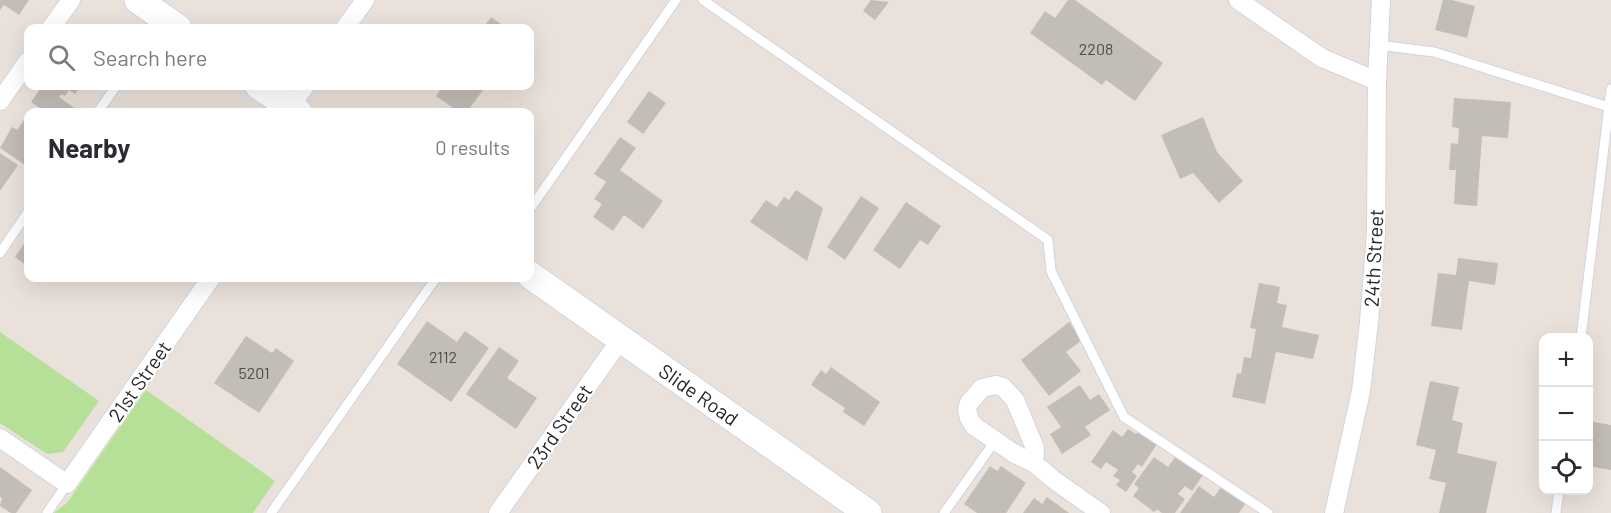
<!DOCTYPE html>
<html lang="en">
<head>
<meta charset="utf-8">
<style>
  body { margin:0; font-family:Barlow,sans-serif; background:#f7f7f7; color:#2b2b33 }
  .controls { position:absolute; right:18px; bottom:18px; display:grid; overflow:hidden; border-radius:12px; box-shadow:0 6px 24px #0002 }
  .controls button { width:54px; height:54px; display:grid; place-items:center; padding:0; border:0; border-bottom:2px solid #e1e1e2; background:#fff; color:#2b2b33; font:30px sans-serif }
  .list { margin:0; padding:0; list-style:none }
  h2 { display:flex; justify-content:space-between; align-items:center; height:78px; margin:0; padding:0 24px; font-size:26px }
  h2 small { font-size:20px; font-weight:400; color:#7c7c81 }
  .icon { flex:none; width:33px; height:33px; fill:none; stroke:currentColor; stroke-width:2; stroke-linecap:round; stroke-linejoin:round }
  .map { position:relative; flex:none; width:1611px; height:513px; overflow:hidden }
  .search { position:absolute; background:#fff; box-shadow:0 6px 24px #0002; left:24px; top:24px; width:510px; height:66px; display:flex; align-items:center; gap:15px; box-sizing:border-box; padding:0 21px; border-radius:12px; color:#7c7c81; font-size:22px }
  .panel { position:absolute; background:#fff; box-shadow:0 6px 24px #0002; left:24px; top:108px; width:510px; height:174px; border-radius:12px }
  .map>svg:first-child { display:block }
</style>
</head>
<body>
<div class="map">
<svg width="1611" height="513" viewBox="0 0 1611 513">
  <rect width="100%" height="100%" fill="#eae2da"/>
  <!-- green -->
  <g fill="#b6df98">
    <polygon points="0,332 99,401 63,452 47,454 0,423"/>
    <polygon points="146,390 275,481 253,513 54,513 67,503"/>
  </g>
  <!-- building -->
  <g fill="#c2bdb6">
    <polygon points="0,0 29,0 19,15 4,5 0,10"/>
    <polygon points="871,0 889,2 875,20 863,11"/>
    <polygon points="1068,0 1075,0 1163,63 1135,101 1106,80 1102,85 1030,33 1045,11 1055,18"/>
    <polygon points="1443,0 1452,0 1475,6 1467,38 1435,30"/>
    <polygon points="491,17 507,28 483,28"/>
    <polygon points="42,86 81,86 75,94 69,90 65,96 62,94 59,97 76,109 73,112 46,112 31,102"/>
    <polygon points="443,86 486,86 467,112 459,112 436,96"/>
    <polygon points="649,91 666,103 643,134 627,122"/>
    <polygon points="1454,98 1511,102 1508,138 1482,136 1477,206 1454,204 1456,170 1449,170 1451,143 1458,144 1459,128 1452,127"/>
    <polygon points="28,114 28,167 0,148 12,127 17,130"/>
    <polygon points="1203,117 1217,152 1243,181 1219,203 1193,173 1180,179 1161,135"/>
    <polygon points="620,137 636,148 620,170 663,201 643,229 624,215 613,231 593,217 602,204 594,199 606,182 594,174"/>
    <polygon points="0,153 18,165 0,191"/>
    <polygon points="796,190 823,208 807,261 750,222 766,200 777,207 784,197 789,200"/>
    <polygon points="861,196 879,208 845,260 827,247"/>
    <polygon points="906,202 941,226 928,245 920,240 900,269 873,250"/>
    <polygon points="28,238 28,267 15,257"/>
    <polygon points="1458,258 1498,263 1495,285 1469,281 1462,330 1431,326 1438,273 1456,275"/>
    <polygon points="1259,283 1280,287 1277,303 1287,305 1282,327 1319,335 1313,359 1276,352 1265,404 1232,397 1237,373 1241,374 1244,357 1251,358 1256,329 1250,328"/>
    <polygon points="427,321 457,342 465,331 489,348 451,402 397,364"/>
    <polygon points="1069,322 1082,340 1066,352 1081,371 1049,396 1021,360"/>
    <polygon points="246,336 272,353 276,348 294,361 259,413 214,383"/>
    <polygon points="499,347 519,361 507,378 537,398 516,429 466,394"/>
    <polygon points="831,367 880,402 864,426 843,412 845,408 811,385 821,370 826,374"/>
    <polygon points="1430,381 1459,387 1452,420 1463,423 1457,453 1497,462 1486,513 1439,513 1446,483 1429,479 1436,450 1416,445"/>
    <polygon points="1080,385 1090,400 1099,394 1110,410 1085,427 1091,435 1062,454 1050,434 1061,427 1047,407"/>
    <polygon points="1588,421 1611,425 1611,470 1588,466"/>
    <polygon points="1128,429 1136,434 1139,431 1157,444 1142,467 1138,464 1132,472 1137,476 1126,492 1116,485 1120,480 1113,476 1118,470 1106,462 1101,469 1091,462 1113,430 1122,437"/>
    <polygon points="1176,456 1203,475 1192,491 1185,486 1178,494 1185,499 1175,513 1162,513 1157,509 1154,512 1133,496 1139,488 1134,484 1154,457 1168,467"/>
    <polygon points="990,466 997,471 1001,466 1026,483 1006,513 977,513 964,504"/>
    <polygon points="0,467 32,490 16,513 11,513 0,506 2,498 0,497"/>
    <polygon points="1199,486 1214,497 1222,486 1246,503 1239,513 1180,513"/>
    <polygon points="1047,497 1069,513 1023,513 1034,498 1042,504"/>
  </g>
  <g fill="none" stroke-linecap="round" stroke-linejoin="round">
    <!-- lane casing -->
    <g stroke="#d0d4e1" stroke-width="11">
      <g id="lane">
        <polyline points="703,0 1048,240 1051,271 1124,417 1268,513"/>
        <polyline points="1378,45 1434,52 1609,107"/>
        <polyline points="98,112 116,86"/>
        <polyline points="530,209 676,0"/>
        <polyline points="0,253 28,212"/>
        <polyline points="1581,338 1611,89"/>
        <polyline points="47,513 67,484"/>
        <polyline points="271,513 436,278"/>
        <polyline points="944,513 995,441"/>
        <polyline points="1556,513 1559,490"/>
      </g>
    </g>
    <!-- street casing -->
    <g stroke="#d0d4e1" stroke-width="20">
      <g id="street">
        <polyline points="1238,0 1322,58 1377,81"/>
        <polyline points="51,28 71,0"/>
        <polyline points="345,28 365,0"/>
        <polyline points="0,101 28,61"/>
        <polyline points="290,107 305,86"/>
        <polyline points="0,438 67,484 211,278"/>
        <polyline points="1034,463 1035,448 1015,400 1003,387 996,385 982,388 969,403 967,409 969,418 974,426 1015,454 1034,463 1054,480 1101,513"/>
        <polyline points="498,513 621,339"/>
        <polyline points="1334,513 1361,391 1369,322 1376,233 1377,81 1381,0"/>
      </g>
    </g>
    <!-- secondary casing -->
    <g stroke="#d0d4e1" stroke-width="29">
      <g id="secondary">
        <polyline points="138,0 178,28"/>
        <polyline points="259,86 298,112"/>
        <polyline points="530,275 868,513"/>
      </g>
    </g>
    <!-- lane -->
    <use href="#lane" stroke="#fff" stroke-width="9"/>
    <!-- street -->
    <use href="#street" stroke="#fff" stroke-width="18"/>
    <!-- secondary -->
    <use href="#secondary" stroke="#fff" stroke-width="27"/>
  </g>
  <g text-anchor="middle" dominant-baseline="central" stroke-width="4.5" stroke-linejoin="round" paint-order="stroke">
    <!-- number labels -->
    <g font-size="16" fill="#4e4d4c">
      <text x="1096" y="48">2208</text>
      <text x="443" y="356">2112</text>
      <text x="254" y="372">5201</text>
    </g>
    <!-- street labels -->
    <g font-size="20" fill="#282828" stroke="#fff">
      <text transform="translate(1373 258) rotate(-87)">24th Street</text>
      <text transform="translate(139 381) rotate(-55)">21st Street</text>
      <text transform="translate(699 394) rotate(35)">Slide Road</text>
      <text transform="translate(559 426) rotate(-55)">23rd Street</text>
    </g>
  </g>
</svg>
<div class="controls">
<button>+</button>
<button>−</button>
<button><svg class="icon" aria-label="locate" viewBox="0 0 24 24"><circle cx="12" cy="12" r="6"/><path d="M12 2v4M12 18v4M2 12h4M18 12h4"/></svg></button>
</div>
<div class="search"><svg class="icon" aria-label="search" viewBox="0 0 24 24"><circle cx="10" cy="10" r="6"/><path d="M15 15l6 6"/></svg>Search here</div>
<section class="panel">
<h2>Nearby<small>0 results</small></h2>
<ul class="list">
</ul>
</section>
</div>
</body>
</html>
